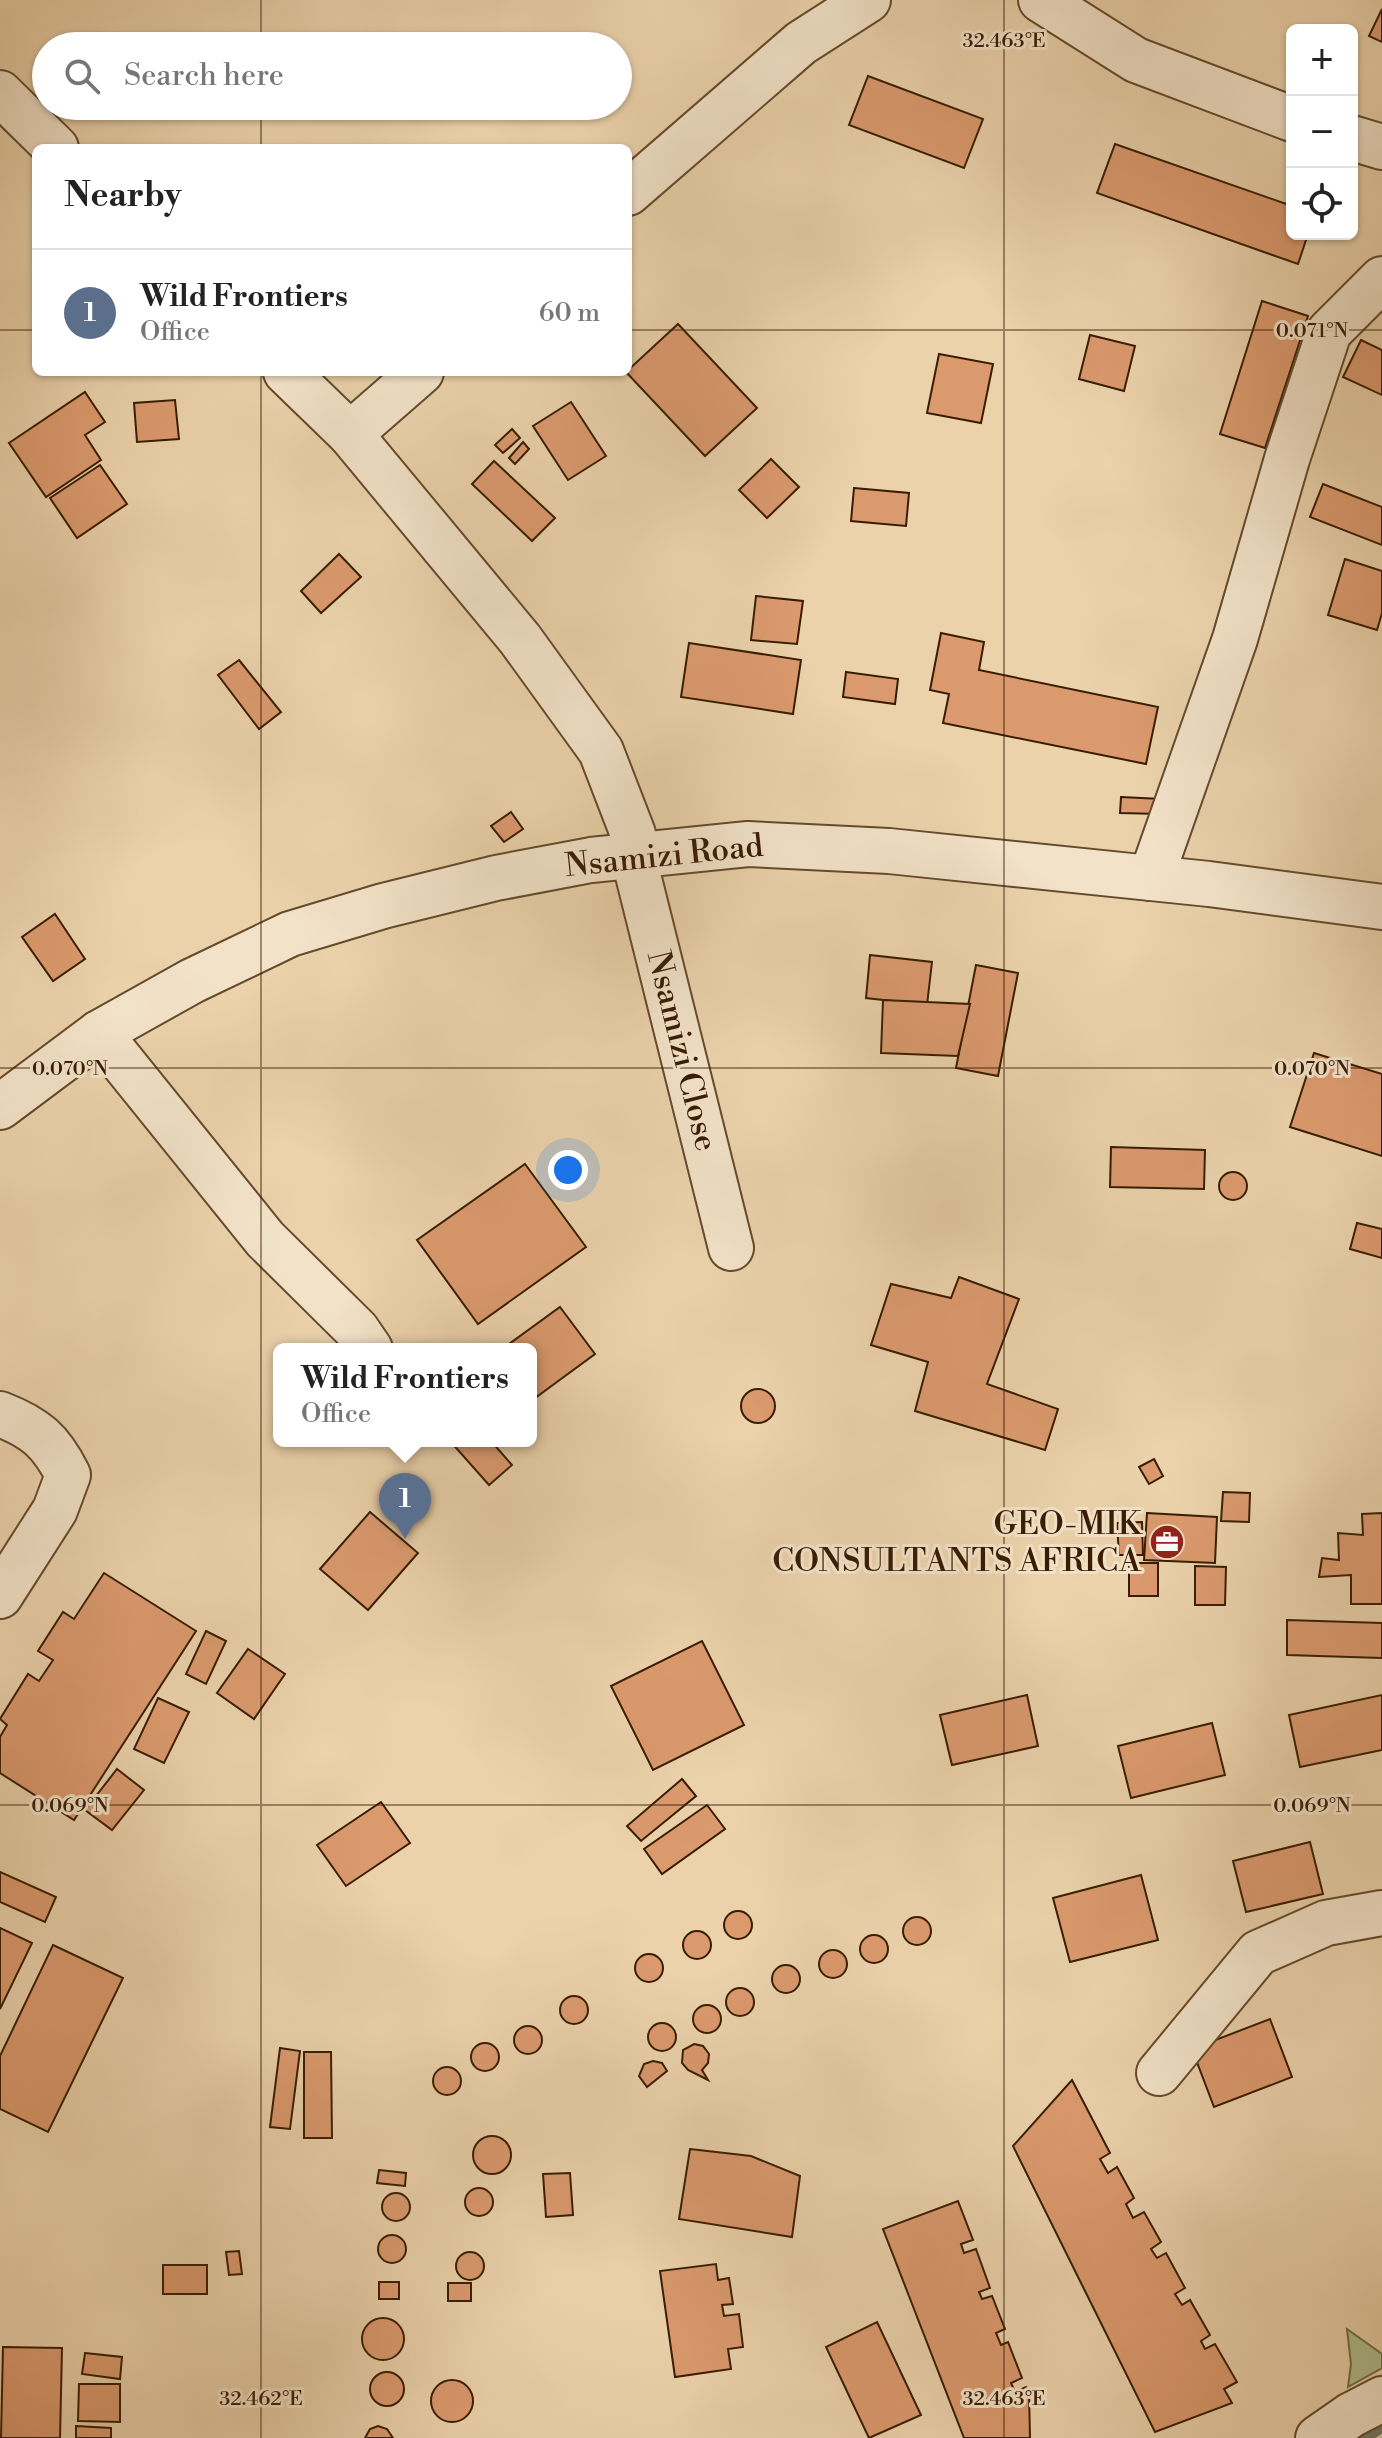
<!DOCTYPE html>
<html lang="en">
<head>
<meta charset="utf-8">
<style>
  body { margin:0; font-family:"Libre Bodoni",serif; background:#f2f2f2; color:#222 }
  .controls { position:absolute; right:24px; top:24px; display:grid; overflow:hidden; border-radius:12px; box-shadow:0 2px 6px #0004 }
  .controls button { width:72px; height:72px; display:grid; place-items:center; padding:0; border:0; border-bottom:2px solid #e0e0e0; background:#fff; color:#222; font:40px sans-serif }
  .you { position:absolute; left:568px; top:1170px; width:28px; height:28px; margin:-20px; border:6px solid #fff; border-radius:50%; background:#1a73e8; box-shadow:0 0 0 12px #1a73e833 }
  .badge { display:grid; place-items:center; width:52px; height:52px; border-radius:50%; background:#111827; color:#fff; font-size:26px; font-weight:700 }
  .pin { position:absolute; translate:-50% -66px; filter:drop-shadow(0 2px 4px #0008) }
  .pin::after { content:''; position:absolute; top:42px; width:28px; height:24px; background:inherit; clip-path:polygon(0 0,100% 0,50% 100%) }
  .popup { position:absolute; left:273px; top:1343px; width:264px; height:104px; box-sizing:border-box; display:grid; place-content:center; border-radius:12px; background:#fff; filter:drop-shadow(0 2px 6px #0005); font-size:26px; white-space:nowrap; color:#767676 }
  .popup b { font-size:30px; color:#222 }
  .popup::after { content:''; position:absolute; left:50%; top:100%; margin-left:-16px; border:16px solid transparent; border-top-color:#fff }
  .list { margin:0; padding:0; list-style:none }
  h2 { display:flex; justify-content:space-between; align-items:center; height:104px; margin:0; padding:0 32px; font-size:34px }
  h2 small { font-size:26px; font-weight:400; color:#767676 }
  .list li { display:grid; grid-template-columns:52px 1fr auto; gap:24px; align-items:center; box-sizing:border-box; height:128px; padding:0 32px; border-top:2px solid #e0e0e0 }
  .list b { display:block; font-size:30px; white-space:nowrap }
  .list p { margin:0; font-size:26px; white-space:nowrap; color:#767676 }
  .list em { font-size:26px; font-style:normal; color:#767676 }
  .icon { flex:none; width:44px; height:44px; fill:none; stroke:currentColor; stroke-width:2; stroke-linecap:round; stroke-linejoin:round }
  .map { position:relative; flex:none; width:1382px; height:2438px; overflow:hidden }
  .search { position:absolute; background:#fff; box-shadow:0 2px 6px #0004; left:32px; top:32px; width:600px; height:88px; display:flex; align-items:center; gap:20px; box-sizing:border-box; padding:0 28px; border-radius:44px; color:#767676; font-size:30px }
  .panel { position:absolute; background:#fff; box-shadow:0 2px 6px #0004; left:32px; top:144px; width:600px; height:232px; border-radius:12px }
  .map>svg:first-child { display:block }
</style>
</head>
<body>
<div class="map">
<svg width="1382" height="2438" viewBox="0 0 1382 2438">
  <rect width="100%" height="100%" fill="#ebd2ab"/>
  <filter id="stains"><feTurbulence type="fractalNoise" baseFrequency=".0025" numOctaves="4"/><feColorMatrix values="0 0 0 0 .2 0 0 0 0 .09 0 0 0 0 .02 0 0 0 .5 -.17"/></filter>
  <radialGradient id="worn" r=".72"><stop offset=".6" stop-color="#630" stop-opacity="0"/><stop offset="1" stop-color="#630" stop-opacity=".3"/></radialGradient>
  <!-- green -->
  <polygon fill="#b0bd8e" stroke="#746c48" stroke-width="2" points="1347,2329 1382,2354 1382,2368 1348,2387 1351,2364"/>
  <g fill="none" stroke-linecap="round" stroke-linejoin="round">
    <!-- stream -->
    <polyline stroke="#727968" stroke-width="14" points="1363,2438 1382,2425"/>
  </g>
  <!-- building -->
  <g fill="#db9a6e" stroke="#381c02" stroke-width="2">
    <polygon points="1382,9 1382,42 1369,36"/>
    <polygon points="868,76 983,119 964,168 849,125"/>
    <polygon points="1115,144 1292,206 1292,234 1308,234 1298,264 1097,193"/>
    <polygon points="1262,301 1308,316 1265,448 1220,434"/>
    <polygon points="678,324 757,408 705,456 626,372"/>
    <polygon points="1090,335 1135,346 1124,391 1079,379"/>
    <polygon points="1361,340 1382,350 1382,395 1343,377"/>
    <polygon points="939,354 993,364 981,423 927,413"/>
    <polygon points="85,392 105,422 85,435 101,460 46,497 9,443"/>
    <polygon points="175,400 179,439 137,442 134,403"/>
    <polygon points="571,402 606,456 568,480 533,426"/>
    <polygon points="512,429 520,438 503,453 495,445"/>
    <polygon points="523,442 529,449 515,464 509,458"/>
    <polygon points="771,459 799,487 767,518 739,490"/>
    <polygon points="494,461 555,518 532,541 472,484"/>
    <polygon points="100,465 127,504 77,538 50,498"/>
    <polygon points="1323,484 1382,507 1382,545 1310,517"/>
    <polygon points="854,488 909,493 906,526 851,521"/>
    <polygon points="339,554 361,577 321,613 301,591"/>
    <polygon points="1345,559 1382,571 1382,613 1377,630 1328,615"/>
    <polygon points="756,596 803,601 797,644 751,640"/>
    <polygon points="941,633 984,642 979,670 1158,707 1146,764 943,723 949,694 930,690"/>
    <polygon points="689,643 801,660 793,714 681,697"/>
    <polygon points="239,660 281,712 259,729 218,675"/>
    <polygon points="846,672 898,679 895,704 843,697"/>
    <polygon points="1121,797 1161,799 1161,814 1120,813"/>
    <polygon points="511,812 523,829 504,842 491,826"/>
    <polygon points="55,914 85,959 53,981 22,937"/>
    <polygon points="870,955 932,962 927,1005 866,998"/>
    <polygon points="976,965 1018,973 998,1076 956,1068"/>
    <polygon points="883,1000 970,1004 958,1056 881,1053"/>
    <polygon points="1314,1053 1382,1074 1382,1156 1290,1127"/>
    <polygon points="1111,1147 1205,1150 1204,1189 1110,1187"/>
    <polygon points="525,1164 586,1247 478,1324 417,1240"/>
    <circle cx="1233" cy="1186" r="14"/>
    <polygon points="1357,1223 1382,1229 1382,1258 1350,1249"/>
    <polygon points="959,1277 1019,1299 987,1384 1058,1409 1045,1450 915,1411 928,1362 871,1345 891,1284 951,1298"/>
    <polygon points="560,1307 595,1354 531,1401 531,1349 502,1349"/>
    <circle cx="758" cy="1406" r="17"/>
    <polygon points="450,1441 491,1441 512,1465 489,1485"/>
    <polygon points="1154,1459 1163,1476 1149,1484 1139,1467"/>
    <polygon points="1223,1492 1250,1493 1249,1522 1221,1521"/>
    <polygon points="370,1512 418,1553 368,1610 320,1569"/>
    <polygon points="1147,1513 1217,1517 1215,1563 1144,1560"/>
    <polygon points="1382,1513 1382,1604 1351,1604 1351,1575 1319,1577 1322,1558 1339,1560 1338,1533 1363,1535 1362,1514"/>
    <polygon points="1142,1522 1143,1555 1119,1555 1117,1523"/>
    <rect x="1129" y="1563" width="29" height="33"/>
    <polygon points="1195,1566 1226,1567 1225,1605 1195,1605"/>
    <polygon points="104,1573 196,1631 74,1820 0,1773 0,1737 7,1725 0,1719 28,1674 39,1681 53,1660 38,1651 63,1612 74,1619"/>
    <polygon points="1287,1620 1382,1623 1382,1658 1287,1655"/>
    <polygon points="206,1631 226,1641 206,1684 186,1674"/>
    <polygon points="702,1641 744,1725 653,1770 611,1686"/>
    <polygon points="248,1649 285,1674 254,1719 217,1693"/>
    <polygon points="1027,1695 1038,1746 952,1765 940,1715"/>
    <polygon points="1382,1695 1382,1750 1300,1767 1289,1715"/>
    <polygon points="158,1698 189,1712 164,1763 134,1749"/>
    <polygon points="1212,1723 1225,1775 1131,1798 1118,1746"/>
    <polygon points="117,1769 144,1790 112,1830 85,1810"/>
    <polygon points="682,1779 696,1796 641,1841 627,1826"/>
    <polygon points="381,1802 410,1843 346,1886 317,1845"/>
    <polygon points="707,1805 725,1829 662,1874 644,1849"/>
    <polygon points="1310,1842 1323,1894 1246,1912 1233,1861"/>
    <polygon points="0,1872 56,1897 45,1922 0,1902"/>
    <polygon points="1141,1875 1158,1940 1070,1962 1053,1898"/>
    <circle cx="738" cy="1925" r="14"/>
    <circle cx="917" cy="1931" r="14"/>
    <polygon points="0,1928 32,1943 0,2009"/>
    <circle cx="697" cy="1945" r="14"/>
    <circle cx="874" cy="1949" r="14"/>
    <polygon points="53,1945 123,1978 48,2132 0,2109 0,2056"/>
    <circle cx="833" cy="1964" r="14"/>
    <circle cx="649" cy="1968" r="14"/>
    <circle cx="786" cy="1979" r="14"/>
    <circle cx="740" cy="2002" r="14"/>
    <circle cx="574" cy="2010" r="14"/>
    <circle cx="707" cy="2019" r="14"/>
    <polygon points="1270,2019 1292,2077 1214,2107 1192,2049"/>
    <circle cx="662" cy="2037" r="14"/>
    <circle cx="528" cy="2040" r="14"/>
    <circle cx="485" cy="2057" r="14"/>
    <polygon points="694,2044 703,2046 709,2054 708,2063 702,2070 708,2080 688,2070 682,2063 683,2050"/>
    <polygon points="280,2048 300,2051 290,2129 270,2127"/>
    <polygon points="304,2052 331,2052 332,2138 304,2138"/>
    <polygon points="653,2061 662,2063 667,2071 647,2087 639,2076 644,2064"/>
    <circle cx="447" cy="2081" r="14"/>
    <polygon points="1072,2080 1110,2153 1100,2159 1108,2173 1117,2167 1134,2198 1126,2204 1133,2218 1144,2212 1161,2242 1151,2249 1157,2258 1166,2253 1185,2288 1175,2294 1182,2305 1190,2300 1210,2335 1201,2341 1205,2349 1215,2344 1237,2382 1224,2389 1232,2403 1155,2432 1013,2146"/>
    <circle cx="492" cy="2155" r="19"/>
    <polygon points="690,2149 751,2156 800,2176 792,2237 679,2219"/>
    <polygon points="379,2170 406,2173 405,2186 377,2183"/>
    <polygon points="570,2173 573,2215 546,2217 543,2174"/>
    <circle cx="479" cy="2202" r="14"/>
    <circle cx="396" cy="2207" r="14"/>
    <polygon points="958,2201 973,2240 961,2244 964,2253 976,2249 990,2288 979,2292 982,2299 992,2296 1005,2329 996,2333 1001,2345 1008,2342 1022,2378 1011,2383 1015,2392 1026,2387 1029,2392 1030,2438 964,2438 883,2229"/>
    <circle cx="392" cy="2249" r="14"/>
    <polygon points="239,2251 242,2274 229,2275 226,2252"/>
    <circle cx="470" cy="2266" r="14"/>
    <polygon points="716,2264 718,2280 729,2278 733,2304 722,2305 724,2316 739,2314 743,2347 728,2349 731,2369 675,2377 660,2271"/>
    <rect x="163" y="2265" width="44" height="29"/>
    <rect x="379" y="2282" width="20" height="17"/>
    <rect x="448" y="2283" width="23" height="18"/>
    <circle cx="383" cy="2339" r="21"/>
    <polygon points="877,2322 921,2415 869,2438 826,2347"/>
    <polygon points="3,2347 62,2348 60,2438 1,2438"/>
    <polygon points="85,2353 122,2357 120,2379 82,2374"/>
    <circle cx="387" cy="2389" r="17"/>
    <circle cx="452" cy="2401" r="21"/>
    <polygon points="79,2384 120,2384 120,2422 78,2421"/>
    <polygon points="76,2426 111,2428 111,2438 76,2438"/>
    <polygon points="378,2426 387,2429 393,2438 365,2438 370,2429"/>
  </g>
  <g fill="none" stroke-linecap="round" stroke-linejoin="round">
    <!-- minor casing -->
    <g stroke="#654a2c" stroke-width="48">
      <g id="minor">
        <polyline points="1041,0 1136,60 1292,119"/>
        <polyline points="0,93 56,148"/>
        <polyline points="1352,138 1382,147"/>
        <polyline points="628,193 801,43 868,0"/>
        <polyline points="286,372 350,434 520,639 601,751 633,834 633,855 731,1248"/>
        <polyline points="350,434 421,372"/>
        <polyline points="1151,878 1235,639 1287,459 1329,332 1382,279"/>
        <polyline points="99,1033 265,1239 357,1330 370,1349"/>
        <polyline points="0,1107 99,1033 192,981 290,934 383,906 496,878 591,860 748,844 889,851 1209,884 1382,907"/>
        <path d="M0 1414C36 1428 51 1441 68 1475L55 1510 0 1596"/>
        <polyline points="1159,2073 1258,1953 1326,1923 1382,1913"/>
        <polyline points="1318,2438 1351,2415 1382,2399"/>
      </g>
    </g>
    <!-- minor -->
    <use href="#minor" stroke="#f2e2c8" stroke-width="44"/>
  </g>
  <!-- ticks -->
  <path fill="none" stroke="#381c02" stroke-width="2" stroke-opacity="0.45" d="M261 0V46M1004 0V2438M261 106V148M0 330H36M628 330H1382M261 372V2438M0 1068H1382M0 1805H1382"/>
  <!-- icons -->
  <defs>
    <g id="office-disc" transform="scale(1.8)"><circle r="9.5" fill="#8f2418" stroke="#f2e2c8"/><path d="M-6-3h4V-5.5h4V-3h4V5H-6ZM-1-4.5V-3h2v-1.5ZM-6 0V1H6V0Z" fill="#fff"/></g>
  </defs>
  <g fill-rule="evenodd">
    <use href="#office-disc" x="1167" y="1542"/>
  </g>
  <g text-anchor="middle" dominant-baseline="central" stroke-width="6" stroke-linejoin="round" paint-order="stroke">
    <!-- street labels -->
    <g font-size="32" fill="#381c02" stroke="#f2e2c8">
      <text transform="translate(664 856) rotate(-6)">Nsamizi Road</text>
      <text transform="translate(682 1051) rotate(76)">Nsamizi Close</text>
    </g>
    <!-- poi labels -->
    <g font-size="32" fill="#381c02" stroke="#f2e2c8" text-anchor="end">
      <text x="1141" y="1524">GEO-MIK<tspan x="1141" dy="37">CONSULTANTS AFRICA</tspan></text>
    </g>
  </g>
  <g font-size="20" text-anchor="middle" fill="#381c02" stroke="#f2e2c8" stroke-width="6" stroke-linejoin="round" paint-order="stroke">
    <text x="1004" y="47">32.463°E</text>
    <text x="1312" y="337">0.071°N</text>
    <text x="70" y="1075">0.070°N</text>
    <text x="1312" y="1075">0.070°N</text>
    <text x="70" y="1812">0.069°N</text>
    <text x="1312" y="1812">0.069°N</text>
    <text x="261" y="2405">32.462°E</text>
    <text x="1004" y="2405">32.463°E</text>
  </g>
  <rect width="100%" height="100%" filter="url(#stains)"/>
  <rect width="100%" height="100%" fill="url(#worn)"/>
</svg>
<div class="controls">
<button>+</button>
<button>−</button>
<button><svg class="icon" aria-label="locate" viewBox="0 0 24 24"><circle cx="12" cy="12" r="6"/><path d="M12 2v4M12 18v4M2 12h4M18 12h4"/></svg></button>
</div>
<div class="you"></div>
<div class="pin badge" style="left:405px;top:1539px;background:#5c6f8a">1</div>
<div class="popup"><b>Wild Frontiers</b>Office</div>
<div class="search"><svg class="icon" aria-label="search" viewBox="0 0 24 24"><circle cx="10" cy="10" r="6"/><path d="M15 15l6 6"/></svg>Search here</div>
<section class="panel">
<h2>Nearby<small></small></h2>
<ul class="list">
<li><span class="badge" style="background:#5c6f8a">1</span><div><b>Wild Frontiers</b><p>Office</p></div><em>60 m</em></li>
</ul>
</section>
</div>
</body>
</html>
